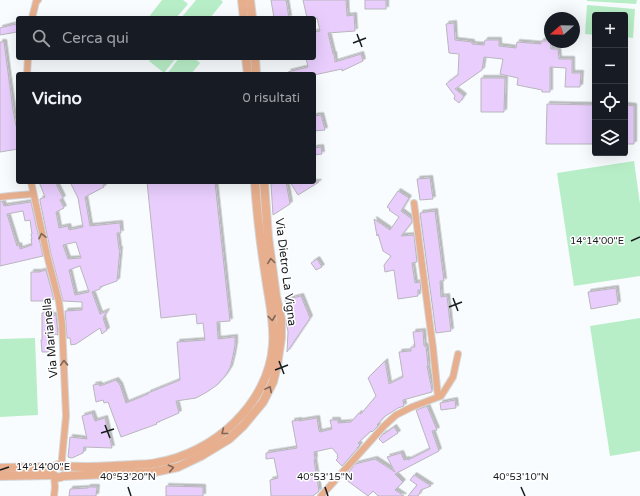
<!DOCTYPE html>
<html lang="it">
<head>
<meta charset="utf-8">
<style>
  body { margin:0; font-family:"Varela Round",sans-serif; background:#242831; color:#f1f3f6 }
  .controls { position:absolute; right:12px; top:12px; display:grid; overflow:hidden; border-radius:4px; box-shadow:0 4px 16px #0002 }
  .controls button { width:36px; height:36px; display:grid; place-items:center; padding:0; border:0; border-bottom:1px solid #363941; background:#171b24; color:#f1f3f6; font:20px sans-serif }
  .compass { position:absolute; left:544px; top:12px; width:36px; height:36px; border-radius:50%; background:#171b24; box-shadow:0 4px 16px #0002; rotate:250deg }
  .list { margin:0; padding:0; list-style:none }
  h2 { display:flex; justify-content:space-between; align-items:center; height:52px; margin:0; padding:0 16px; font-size:17px }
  h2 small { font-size:13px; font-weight:400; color:#9ea1a6 }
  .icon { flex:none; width:22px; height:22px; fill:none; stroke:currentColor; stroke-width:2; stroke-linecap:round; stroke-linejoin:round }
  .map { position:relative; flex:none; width:640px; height:496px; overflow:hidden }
  .search { position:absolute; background:#171b24; box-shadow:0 4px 16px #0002; left:16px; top:16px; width:300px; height:44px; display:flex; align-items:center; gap:10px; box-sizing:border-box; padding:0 14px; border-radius:4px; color:#9ea1a6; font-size:15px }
  .panel { position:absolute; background:#171b24; box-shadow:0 4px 16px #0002; left:16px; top:72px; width:300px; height:112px; border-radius:4px }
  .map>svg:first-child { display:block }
</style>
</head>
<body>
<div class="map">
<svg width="640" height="496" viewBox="0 0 640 496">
  <defs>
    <filter id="shadow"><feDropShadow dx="2.5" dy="-2.5" stdDeviation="0" flood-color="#0004"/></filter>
  </defs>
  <rect width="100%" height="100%" fill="#f9fcff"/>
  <!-- green -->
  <g fill="#b8eec7">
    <polygon points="162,0 183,0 188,4 176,18 148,18"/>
    <polygon points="196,0 221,0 223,2 210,18 181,18"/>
    <polygon points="587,0 637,0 636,4 587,1"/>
    <polygon points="587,5 635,9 633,38 625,37 625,15 595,15 595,35 585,34"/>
    <polygon points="151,58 176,58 164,73 149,61"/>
    <polygon points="179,58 194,58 200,63 191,74 167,74"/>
    <polygon points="634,161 640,204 640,276 574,286 557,173"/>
    <polygon points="640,318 640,451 610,456 590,326"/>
    <polygon points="35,338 38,415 0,417 0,339"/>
  </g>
  <!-- building -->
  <g fill="#e8cdfd" stroke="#b9b5bd" fill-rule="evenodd" filter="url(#shadow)">
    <polygon points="271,0 286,0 289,18 274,18"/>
    <polygon points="303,0 346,0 347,16 354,15 355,31 328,33 333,54 334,54 335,62 361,54 363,61 342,71 342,69 314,75 314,74 289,74 288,72 308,67 306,58 314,58 314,32 320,31 317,18 314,19 314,18 307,18"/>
    <rect x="365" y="0" width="21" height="9"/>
    <polygon points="454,23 455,40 472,42 472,44 484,45 485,40 499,40 499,46 516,48 517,42 541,44 541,41 550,41 551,49 558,49 559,59 572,59 572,73 581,73 580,87 565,87 566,68 550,67 550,92 542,92 542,90 517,85 518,78 500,74 503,59 484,57 482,70 455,89 464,96 459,103 454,99 455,96 446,84 458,75 459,54 449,53 446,24"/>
    <polygon points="16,24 17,32 0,35 0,28"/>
    <polygon points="0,42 4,42 13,110 16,126 18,125 18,149 0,152"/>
    <polygon points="481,78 505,78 504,112 481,112"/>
    <polygon points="547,104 595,105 595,144 546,144"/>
    <polygon points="625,105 634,106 634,144 625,144"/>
    <polygon points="321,115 325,130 314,131 314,116"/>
    <polygon points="321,147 322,154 314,155 314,148"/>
    <polygon points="430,178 433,199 420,200 417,179"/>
    <path d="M39 182H55L63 198 60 200 64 208 56 212 59 228 68 226 69 230 83 227 78 198 70 182H102L104 187 85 197 90 226 120 223 121 233H117L119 249H120L117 281 100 287V289L92 292 95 300 100 314 107 311 103 318 107 330 102 334 100 328 76 344 71 345 70 338H67L65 311 82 310V302L63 301 51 254 40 201V199L45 197ZM76 242 81 258 68 259 63 245ZM80 266 89 292 75 295 69 270Z"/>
    <polygon points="147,182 215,182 230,321 217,322 218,339 235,337 235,345 233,356 230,368 225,376 217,385 207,392 196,398 176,401 179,413 156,423 157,424 121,437 108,402 104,403 103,400 96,402 93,385 99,384 100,386 116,380 120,385 126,403 148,394 148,393 180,380 177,342 205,340 203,323 197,324 196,314 161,318"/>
    <polygon points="282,182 286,182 290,204 273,215 271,184"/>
    <polygon points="290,182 319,182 298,195"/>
    <polygon points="398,191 409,198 401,211 412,219 412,222 401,236 414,235 417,262 412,263 415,283 420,282 421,290 418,290 418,296 398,299 394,270 385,272 384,265 391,256 383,251 378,234 377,236 374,219 390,230 399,217 389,210 390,209 387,207"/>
    <path d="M0 201H2L4 206 31 202 43 256 0 266ZM23 211 25 221 30 220 32 234H31L32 239H31L32 245 20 249 19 245 17 246 7 214Z"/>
    <polygon points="435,211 444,281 440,281 441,297 447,296 451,331 436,333 420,213"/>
    <polygon points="317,259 322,267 316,270 311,263"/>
    <polygon points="46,270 54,299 42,301 31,301 31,272 39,272"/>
    <polygon points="616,288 618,304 591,309 588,292"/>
    <polygon points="301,296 310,318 287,352 288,332 286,321 290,320 285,300"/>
    <polygon points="50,312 50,315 56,315 58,335 51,333 52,352 42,352 41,340 42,340 42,313"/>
    <polygon points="423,331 424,346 426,346 428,366 427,366 432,390 432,392 403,400 404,406 398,408 384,417 377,425 378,426 372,432 371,431 358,443 360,445 357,448 358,448 342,466 336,460 338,458 337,456 338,455 332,448 314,452 315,459 314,460 319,491 313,496 271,496 270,480 278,478 274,458 266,459 266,453 297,448 292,421 299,420 299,421 317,418 319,431 320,432 332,429 330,420 338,420 338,423 351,422 359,413 361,414 376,396 368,378 385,361 389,384 403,377 399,352 411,351 411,347 415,347 413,332"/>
    <polygon points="455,400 456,408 441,410 440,403"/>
    <polygon points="427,406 437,430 432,431 439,451 395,474 403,482 395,490 404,496 378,496 373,491 368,496 345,479 350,473 349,472 355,464 375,459 395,472 387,457 401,453 404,460 407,459 408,460 430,449 416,410"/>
    <polygon points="92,413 95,421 105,418 112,448 84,447 83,453 72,458 68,457 70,437 87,439 82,416"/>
    <polygon points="394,427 398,433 383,443 379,439 384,433 384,434"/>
    <polygon points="414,475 431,486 421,490 418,496 408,496 417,485 410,480"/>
    <polygon points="166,486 203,487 203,496 166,496"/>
    <polygon points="88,487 97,487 96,496 69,496 70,489 88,488"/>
  </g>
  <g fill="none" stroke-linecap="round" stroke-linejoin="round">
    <!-- minor casing -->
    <g stroke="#d5d8db" stroke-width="8">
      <g id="minor">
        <polyline points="32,18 36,2 38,0"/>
        <polyline points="27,74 28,58"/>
        <polyline points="31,182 47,255 59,302 62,324 66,416 62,458 62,467"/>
        <polyline points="0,197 9,196 33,194"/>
        <polyline points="414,203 433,348 438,397"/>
        <polyline points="54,476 55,487 54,496"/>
        <polyline points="321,496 384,426 396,415 412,407 441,396 453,377 458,354"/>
      </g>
    </g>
    <!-- tertiary casing -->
    <g stroke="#d5d8db" stroke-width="10">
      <g id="tertiary">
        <polyline points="242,0 244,18"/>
        <polyline points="250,0 252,18"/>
        <polyline points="246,58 248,74"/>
        <polyline points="255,58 256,74"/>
        <path d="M54 467C49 474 56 480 63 476L154 472 178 467 201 456 229 439 243 426 263 402 273 382 277 365 281 338V319L276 296 268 237 264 182"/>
        <path d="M0 468 54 467 58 465C66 468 75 466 84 467 100 467 116 466 132 465 140 464 148 465 156 463 213 454 269 404 273 345 275 323 269 300 266 278 261 246 257 214 255 182"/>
        <polyline points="0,476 53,475"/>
      </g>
    </g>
    <!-- minor -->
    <use href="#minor" stroke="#e7af8d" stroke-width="6"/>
    <!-- tertiary -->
    <use href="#tertiary" stroke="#e7af8d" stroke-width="8"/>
  </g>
  <!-- one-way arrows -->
  <defs><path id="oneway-chevron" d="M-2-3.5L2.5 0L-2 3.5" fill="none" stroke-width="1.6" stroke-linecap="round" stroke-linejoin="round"/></defs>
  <g stroke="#806556">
    <use href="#oneway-chevron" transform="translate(42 236) rotate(-103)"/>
    <use href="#oneway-chevron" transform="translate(271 261) rotate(-98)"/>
    <use href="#oneway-chevron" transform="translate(272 318) rotate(83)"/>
    <use href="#oneway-chevron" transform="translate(64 363) rotate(-92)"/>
    <use href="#oneway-chevron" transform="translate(269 389) rotate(-62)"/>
    <use href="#oneway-chevron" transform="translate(224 432) rotate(142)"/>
    <use href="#oneway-chevron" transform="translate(171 468) rotate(-12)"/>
  </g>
  <!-- ticks -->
  <path fill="none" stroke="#181b1e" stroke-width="1.5" d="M357 34 362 47M353 43 366 38M631 241 640 237M453 298 458 311M449 307 462 302M279 361 284 374M275 370 288 365M105 425 110 438M101 433 114 429M0 470 9 467M128 487 131 496M325 487 328 496M521 487 525 496"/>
  <g text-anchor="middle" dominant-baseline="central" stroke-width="3" stroke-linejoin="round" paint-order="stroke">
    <!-- street labels -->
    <g font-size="12" fill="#181b1e" stroke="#fff">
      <text transform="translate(286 272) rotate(83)">Via Dietro La Vigna</text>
      <text transform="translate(50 338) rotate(-95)">Via Marianella</text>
    </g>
  </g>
  <g font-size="10" text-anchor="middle" fill="#181b1e" stroke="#fff" stroke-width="3" stroke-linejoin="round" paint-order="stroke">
    <text x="597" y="244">14°14'00"E</text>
    <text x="43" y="470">14°14'00"E</text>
    <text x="128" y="480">40°53'20"N</text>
    <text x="325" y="480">40°53'15"N</text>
    <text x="521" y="480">40°53'10"N</text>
  </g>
</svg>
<div class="controls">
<button>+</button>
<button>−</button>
<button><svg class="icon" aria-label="locate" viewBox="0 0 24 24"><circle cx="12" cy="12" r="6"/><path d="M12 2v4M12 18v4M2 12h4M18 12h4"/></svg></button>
<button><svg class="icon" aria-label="layers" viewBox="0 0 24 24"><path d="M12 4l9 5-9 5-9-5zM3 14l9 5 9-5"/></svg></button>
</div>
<svg class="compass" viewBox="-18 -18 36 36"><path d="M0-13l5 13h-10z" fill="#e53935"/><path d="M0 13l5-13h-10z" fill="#9ea1a6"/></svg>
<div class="search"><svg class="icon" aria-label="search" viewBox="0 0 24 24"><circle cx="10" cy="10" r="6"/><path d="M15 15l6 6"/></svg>Cerca qui</div>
<section class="panel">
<h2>Vicino<small>0 risultati</small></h2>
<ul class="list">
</ul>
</section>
</div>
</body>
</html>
